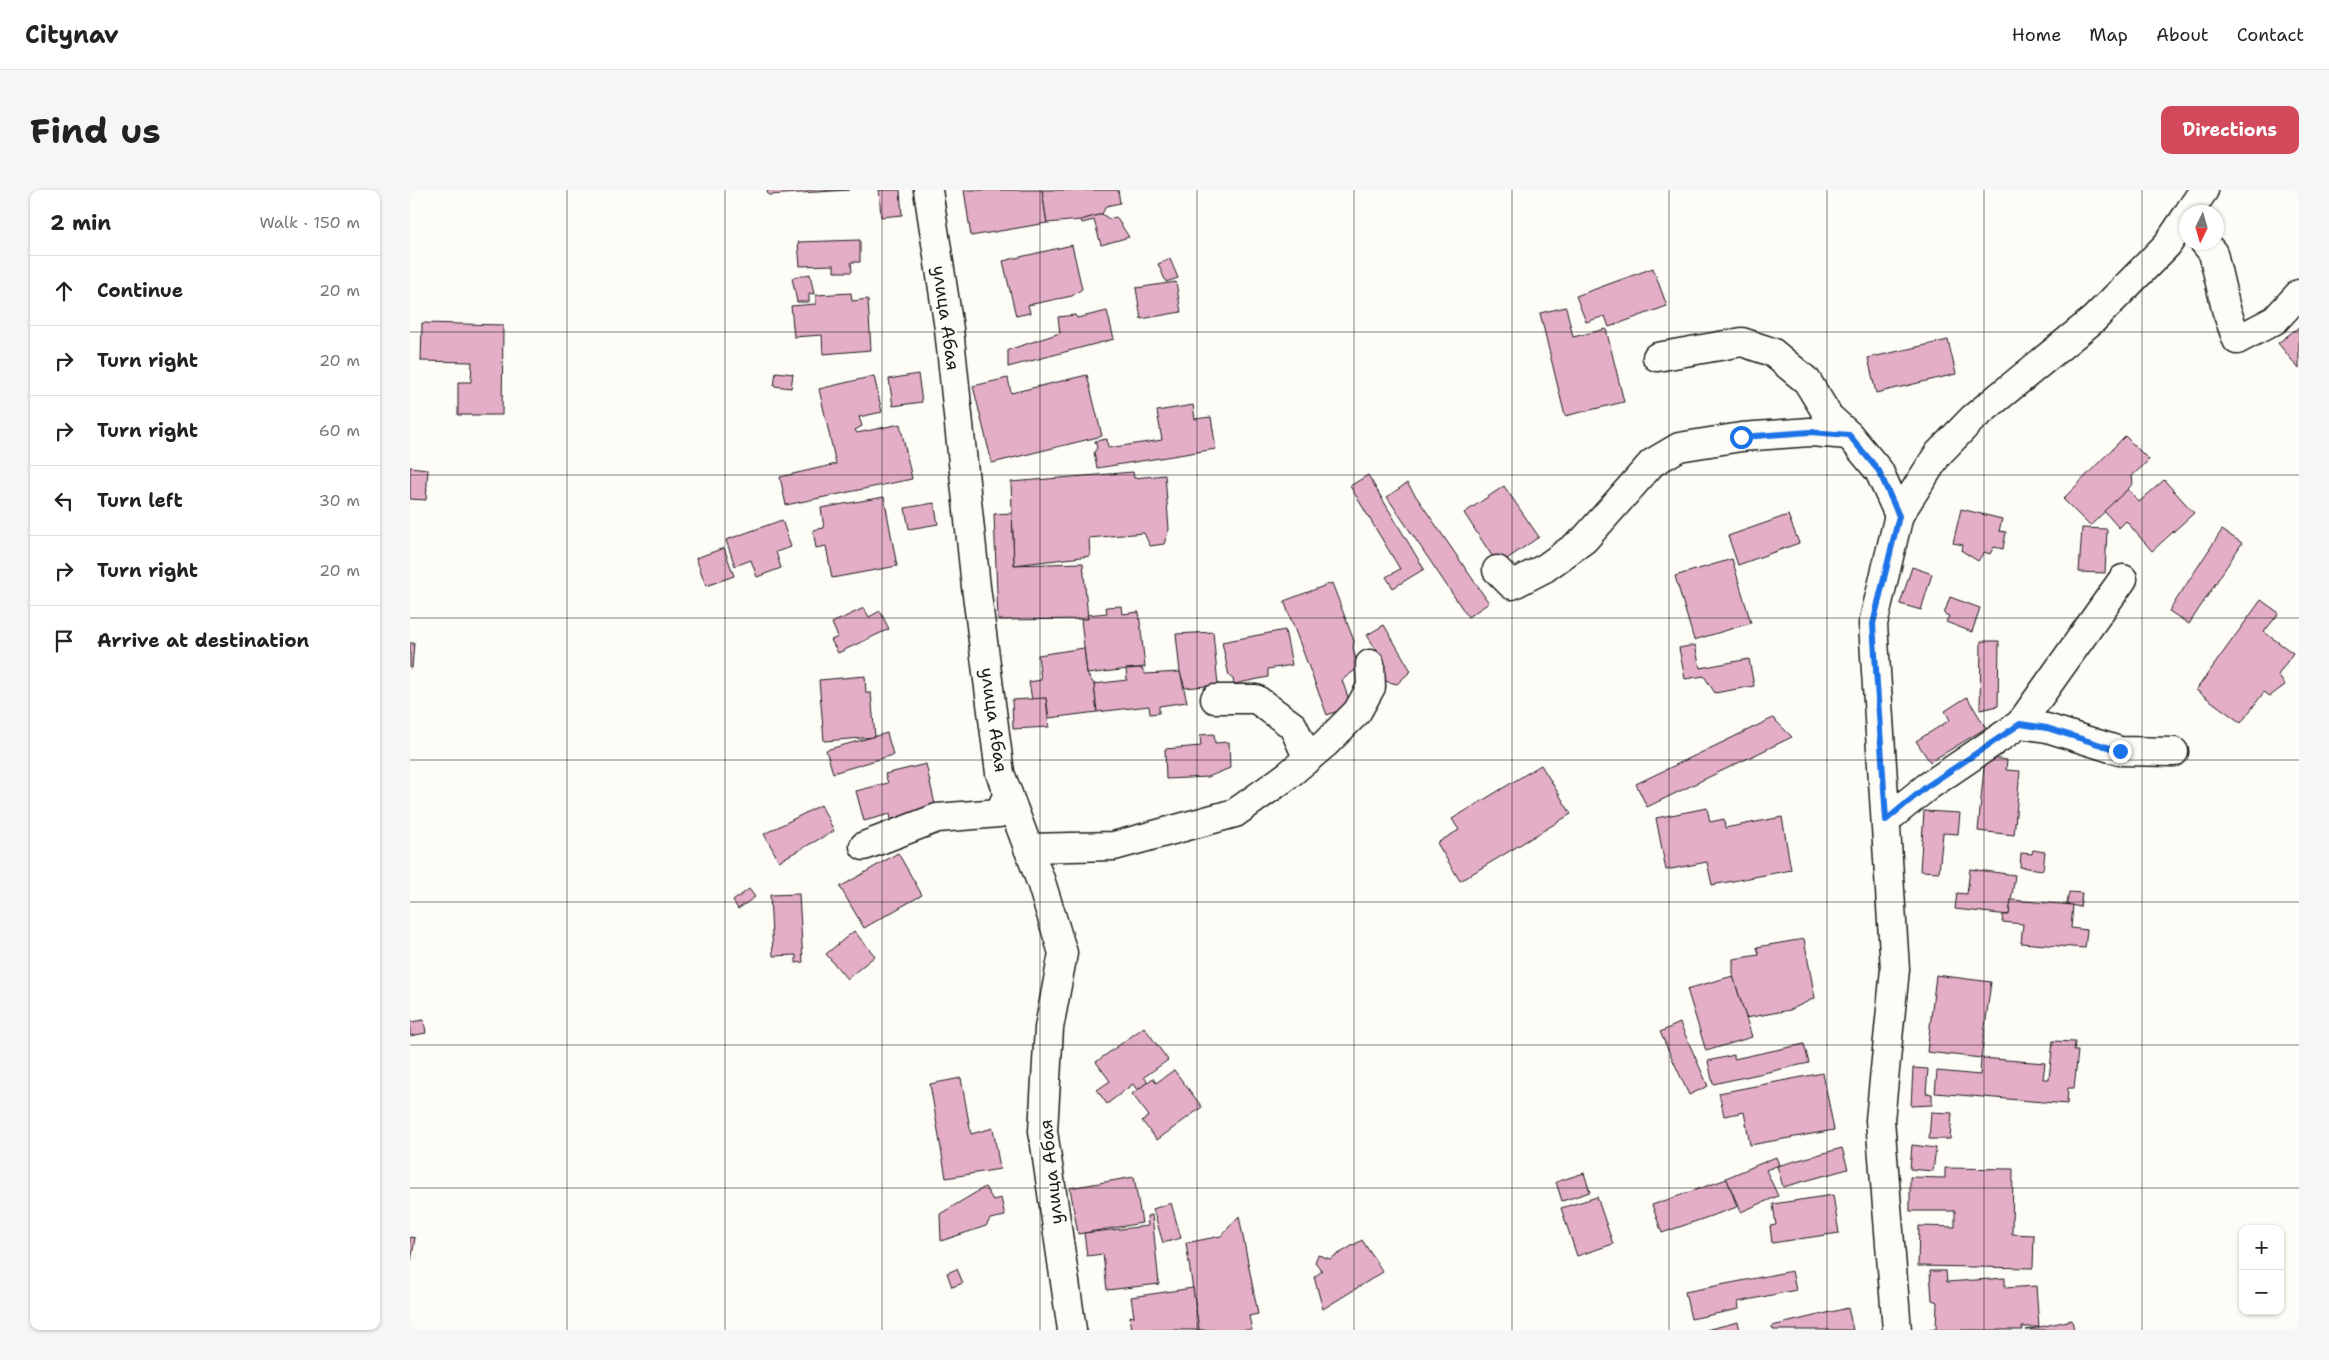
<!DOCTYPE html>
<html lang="en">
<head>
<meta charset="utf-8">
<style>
  body { margin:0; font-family:"Shantell Sans",sans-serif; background:#f6f6f6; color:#222 }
  .controls { position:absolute; right:15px; bottom:15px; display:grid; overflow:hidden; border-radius:10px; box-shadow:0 1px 4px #0004 }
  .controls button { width:45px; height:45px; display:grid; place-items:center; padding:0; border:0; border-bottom:1px solid #e0e0e0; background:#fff; color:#222; font:25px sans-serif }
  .compass { position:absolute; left:1769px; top:15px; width:45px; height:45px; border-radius:50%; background:#fff; box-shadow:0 1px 4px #0004; rotate:185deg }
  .stop { position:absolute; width:15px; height:15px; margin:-11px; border:4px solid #1a73e8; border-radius:50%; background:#fff }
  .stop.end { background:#1a73e8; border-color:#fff; box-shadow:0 1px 5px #0008 }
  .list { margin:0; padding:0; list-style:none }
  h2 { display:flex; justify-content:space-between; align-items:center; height:65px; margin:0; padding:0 20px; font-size:21px }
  h2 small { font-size:16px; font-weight:400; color:#767676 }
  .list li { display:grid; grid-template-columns:32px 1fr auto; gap:15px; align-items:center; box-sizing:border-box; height:70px; padding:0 20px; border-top:1px solid #e0e0e0 }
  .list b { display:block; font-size:19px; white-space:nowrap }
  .list em { font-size:16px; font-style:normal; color:#767676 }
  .icon { flex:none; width:28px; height:28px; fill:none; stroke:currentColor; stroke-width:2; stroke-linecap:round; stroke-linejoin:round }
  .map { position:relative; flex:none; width:1889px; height:1140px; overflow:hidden; border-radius:10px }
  header { display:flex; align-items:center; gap:30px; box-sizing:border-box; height:70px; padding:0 25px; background:#fff; border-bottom:1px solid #e0e0e0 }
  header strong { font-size:24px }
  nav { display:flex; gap:28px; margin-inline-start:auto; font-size:18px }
  .intro { display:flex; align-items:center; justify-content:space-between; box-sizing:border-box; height:120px; padding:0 30px }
  h1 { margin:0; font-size:35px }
  .button { padding:12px 22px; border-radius:10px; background:#d1495b; color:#fff; font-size:18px; font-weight:700 }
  main { display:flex; gap:30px; padding:0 30px }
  aside { flex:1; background:#fff; border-radius:10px; box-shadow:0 1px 4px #0004 }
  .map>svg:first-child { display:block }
</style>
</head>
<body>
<header>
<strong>Citynav</strong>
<nav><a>Home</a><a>Map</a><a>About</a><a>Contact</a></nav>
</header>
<div class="intro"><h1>Find us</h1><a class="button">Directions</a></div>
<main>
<aside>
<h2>2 min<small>Walk · 150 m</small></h2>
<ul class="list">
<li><svg class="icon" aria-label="ahead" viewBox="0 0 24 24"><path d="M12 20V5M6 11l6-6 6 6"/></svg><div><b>Continue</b></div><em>20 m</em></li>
<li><svg class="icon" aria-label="right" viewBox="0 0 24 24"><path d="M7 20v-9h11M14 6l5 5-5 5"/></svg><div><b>Turn right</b></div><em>20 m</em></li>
<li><svg class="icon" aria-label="right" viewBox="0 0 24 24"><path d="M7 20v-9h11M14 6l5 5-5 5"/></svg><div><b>Turn right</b></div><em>60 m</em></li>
<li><svg class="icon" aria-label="left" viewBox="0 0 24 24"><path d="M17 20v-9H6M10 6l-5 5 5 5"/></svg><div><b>Turn left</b></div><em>30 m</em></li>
<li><svg class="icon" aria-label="right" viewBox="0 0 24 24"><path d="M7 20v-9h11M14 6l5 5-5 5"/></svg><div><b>Turn right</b></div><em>20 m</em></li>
<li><svg class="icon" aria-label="arrive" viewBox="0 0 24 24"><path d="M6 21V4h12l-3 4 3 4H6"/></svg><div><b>Arrive at destination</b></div></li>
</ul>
</aside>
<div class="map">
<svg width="1889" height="1140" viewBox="0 0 1889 1140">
  <rect width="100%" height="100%" fill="#fdfcf7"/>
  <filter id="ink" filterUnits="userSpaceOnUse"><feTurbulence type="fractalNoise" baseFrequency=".02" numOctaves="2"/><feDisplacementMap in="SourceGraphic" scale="10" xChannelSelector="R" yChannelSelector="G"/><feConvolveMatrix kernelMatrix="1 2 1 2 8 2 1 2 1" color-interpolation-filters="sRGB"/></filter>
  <g filter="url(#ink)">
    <!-- building -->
    <g fill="#e4aec7" stroke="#1c1c1c">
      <polygon points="357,0 439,0 358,5"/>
      <polygon points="469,0 490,0 492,25 471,27"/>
      <polygon points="554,0 632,0 637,33 561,46"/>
      <polygon points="632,0 708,0 710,13 696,16 692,24 671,30 637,33"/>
      <polygon points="692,24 699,29 706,27 719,47 691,55 684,30 672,33 671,30"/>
      <polygon points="450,50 450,72 441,72 442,82 424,82 424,75 390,76 388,52"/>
      <polygon points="662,55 672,99 662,106 618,115 620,123 606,126 593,71"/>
      <polygon points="760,69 768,88 756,92 748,74"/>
      <polygon points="1243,78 1257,116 1199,137 1195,126 1176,132 1166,106"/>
      <polygon points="400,84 404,104 399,103 399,112 387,112 382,88"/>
      <polygon points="766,92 771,122 731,129 726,98"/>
      <polygon points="441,103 442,111 458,109 461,160 413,164 412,145 384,147 381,116 406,114 406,105"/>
      <polygon points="1156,117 1163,147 1196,139 1214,212 1155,226 1130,123"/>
      <polygon points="697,121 704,149 598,177 598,160 650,143 648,127 665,125 667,128"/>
      <polygon points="12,133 93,135 92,225 48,225 48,192 61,192 62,172 11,171"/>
      <polygon points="1889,137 1889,179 1868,153"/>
      <polygon points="1538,150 1546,184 1466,203 1458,168"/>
      <polygon points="366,182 383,184 381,198 364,196"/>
      <polygon points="508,184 512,212 483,216 479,189"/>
      <polygon points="677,185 692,246 582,273 563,196 598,188 601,203"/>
      <polygon points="464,186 472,222 449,227 452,236 445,240 447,243 490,234 502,289 376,315 370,287 426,274 409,199"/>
      <polygon points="783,215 785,229 801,227 806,259 687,278 684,262 687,258 685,251 697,249 698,258 752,250 747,221"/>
      <polygon points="1715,246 1739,270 1722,286 1723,293 1718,299 1680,336 1653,309"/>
      <polygon points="0,277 18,279 16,310 0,309"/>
      <polygon points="723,282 724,288 755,285 759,339 754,354 740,356 734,343 679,348 680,366 604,375 601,292"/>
      <polygon points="958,285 1014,379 983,398 976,387 990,379 940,296"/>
      <polygon points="1754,290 1784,323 1742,361 1716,331 1709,338 1694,321 1718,299 1729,312"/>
      <polygon points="997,293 1079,413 1058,427 977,307"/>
      <polygon points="1094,296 1129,347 1088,375 1054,323"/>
      <polygon points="474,307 487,376 422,388 416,356 406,358 403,340 414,338 411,318"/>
      <polygon points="524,313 528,334 499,339 495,318"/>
      <polygon points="1551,319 1592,329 1589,341 1596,342 1593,359 1584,357 1580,364 1574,362 1568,371 1552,361 1553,355 1543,353"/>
      <polygon points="602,323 604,375 673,373 678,429 588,430 584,324"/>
      <polygon points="1378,325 1389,353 1328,375 1318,346"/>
      <polygon points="372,330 381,357 366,362 371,378 347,387 341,370 325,376 316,350"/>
      <polygon points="1672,338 1697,339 1695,383 1669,382"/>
      <polygon points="1812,340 1832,353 1779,434 1759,421"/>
      <polygon points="314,358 324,386 296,396 286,368"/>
      <polygon points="1322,369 1341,433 1284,450 1265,386"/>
      <polygon points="1502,377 1522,384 1511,420 1490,414"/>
      <polygon points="922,393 944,451 943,458 948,478 932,490 941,516 917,525 874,411"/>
      <polygon points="1540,407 1570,418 1562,442 1536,432 1539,426 1534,424"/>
      <polygon points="1851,410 1869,423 1854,442 1883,463 1868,485 1875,495 1860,506 1854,502 1831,533 1786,500"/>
      <polygon points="711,416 712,424 729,422 735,477 677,484 671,429 678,429 677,425 697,423 696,417"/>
      <polygon points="454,418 459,427 470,421 479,439 428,463 421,450 428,447 422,433"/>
      <polygon points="974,435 1001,481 987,494 970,490 975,474 957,445"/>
      <polygon points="875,440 882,475 858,479 858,487 824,494 823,489 819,486 812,452"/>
      <polygon points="803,442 808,495 775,498 770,482 766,444"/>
      <polygon points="1571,451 1589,451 1588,516 1570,520"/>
      <polygon points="0,453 4,453 2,478 0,478"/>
      <polygon points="1285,455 1290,478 1339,469 1344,496 1305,503 1294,486 1275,489 1269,458"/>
      <polygon points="674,458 677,484 684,494 687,522 639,528 636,508 622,510 619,492 631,490 628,465"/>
      <polygon points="732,478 735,484 770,482 777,512 749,516 749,523 740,524 739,516 687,522 684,494 717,490 716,479"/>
      <polygon points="455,486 456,503 461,503 465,547 414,551 409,490"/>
      <polygon points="1557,507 1576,538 1520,572 1506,551 1540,530 1535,521"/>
      <polygon points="636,508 639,537 603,539 602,510"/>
      <polygon points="1363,528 1382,547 1237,617 1226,594"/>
      <polygon points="477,543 483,565 423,583 416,560"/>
      <polygon points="804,544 805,553 819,552 820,578 798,587 756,589 755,559 791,556 790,545"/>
      <polygon points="1575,567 1597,570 1596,580 1610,581 1604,645 1568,641"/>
      <polygon points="516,574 526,619 481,630 480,624 454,631 446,601 478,593 475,584"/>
      <polygon points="1131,575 1161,624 1050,691 1027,653 1049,640 1042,629"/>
      <polygon points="411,615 424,641 369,671 354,644"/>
      <polygon points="1297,618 1300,632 1314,629 1315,638 1372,627 1381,680 1302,695 1297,672 1256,680 1246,628"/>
      <polygon points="1514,621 1550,623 1548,644 1533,643 1529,682 1510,681"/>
      <polygon points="1623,660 1635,662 1633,680 1610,677 1611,663 1622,664"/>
      <polygon points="488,663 512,705 454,738 430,697"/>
      <polygon points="1560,679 1605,685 1599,725 1545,719 1547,703 1557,704"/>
      <polygon points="339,699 345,707 328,719 323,711"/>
      <polygon points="1659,702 1672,703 1670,717 1657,714"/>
      <polygon points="389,704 393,772 386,773 386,765 363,766 360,705"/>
      <polygon points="1601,710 1663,715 1661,738 1677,740 1675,758 1611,753 1613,734 1592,732 1593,725 1599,725"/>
      <polygon points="444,741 465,766 437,789 416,764"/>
      <polygon points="1394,749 1405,808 1380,820 1336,828 1323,786 1323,769 1349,765 1347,757"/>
      <polygon points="1526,785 1581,792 1571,868 1517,862"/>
      <polygon points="1323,786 1342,847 1296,861 1277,799"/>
      <polygon points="14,830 16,843 0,846 0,832"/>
      <polygon points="1270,833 1298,896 1279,905 1250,842"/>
      <polygon points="734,837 758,870 734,887 738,892 727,900 723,894 697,914 687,900 700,891 686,872"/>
      <polygon points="1643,851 1665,852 1664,861 1668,861 1664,898 1658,898 1657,914 1525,903 1527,881 1570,885 1571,868 1635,873 1633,889 1639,889"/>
      <polygon points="1394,854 1399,873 1303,894 1298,871 1324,865 1324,869"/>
      <polygon points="1503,878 1518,879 1516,903 1522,904 1522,915 1501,916"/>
      <polygon points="764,880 792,917 747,950 732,931 739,926 722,904 743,888 746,893"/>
      <polygon points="1413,883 1424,940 1340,955 1334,922 1314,926 1309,903"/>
      <polygon points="551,888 561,944 583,938 590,979 536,988 520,894"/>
      <polygon points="1521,922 1542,923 1540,949 1519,949"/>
      <polygon points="1502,955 1526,958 1523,981 1500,979"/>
      <polygon points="1432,958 1438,979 1373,997 1367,976"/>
      <polygon points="1366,967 1369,975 1356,980 1368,1006 1331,1022 1316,988"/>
      <polygon points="1535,978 1603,979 1602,1044 1624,1045 1623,1078 1508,1076 1509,1036 1545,1037 1545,1021 1500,1021 1500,987 1535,988"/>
      <polygon points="1174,983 1180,1002 1152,1011 1146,992"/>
      <polygon points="724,987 732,1033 668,1044 660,998"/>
      <polygon points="1317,989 1327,1017 1252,1043 1242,1015"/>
      <polygon points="575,997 583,1010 591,1008 595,1026 580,1029 576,1036 531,1051 530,1024"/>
      <polygon points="1423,1005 1429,1043 1362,1053 1360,1036 1366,1035 1363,1014"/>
      <polygon points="1187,1007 1203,1054 1167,1066 1151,1018"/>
      <polygon points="761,1013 771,1048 753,1053 743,1019"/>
      <polygon points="742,1025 749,1094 697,1100 693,1064 677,1066 674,1043 738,1036 737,1026"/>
      <polygon points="829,1026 848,1124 839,1126 842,1140 789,1140 776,1053 811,1046"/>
      <polygon points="0,1047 5,1048 1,1072 0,1072"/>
      <polygon points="952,1050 973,1082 913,1119 904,1087 912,1081 905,1072 908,1065 920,1069"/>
      <polygon points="547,1079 553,1093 542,1097 537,1083"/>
      <polygon points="1382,1081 1386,1100 1328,1112 1329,1119 1281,1129 1275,1102"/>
      <polygon points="1520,1081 1536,1081 1537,1092 1595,1088 1595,1098 1626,1096 1629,1137 1612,1137 1613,1140 1519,1140 1526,1139 1527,1112 1522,1110"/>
      <polygon points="783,1098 789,1140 722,1140 720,1126 724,1127 721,1107"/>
      <polygon points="1438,1118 1443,1140 1363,1140 1362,1136"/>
      <polygon points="1662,1130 1664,1140 1616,1140"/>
      <polygon points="1328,1132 1330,1140 1296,1140"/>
    </g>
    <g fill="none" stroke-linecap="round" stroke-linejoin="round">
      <!-- minor casing -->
      <g stroke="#1c1c1c" stroke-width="31">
        <g id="minor">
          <polyline points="518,0 539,139 566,397 590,583 631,692 653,763 639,838 633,941 662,1140"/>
          <polyline points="1779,22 1794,0"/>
          <polyline points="1794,52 1803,63 1816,119 1827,150 1865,130 1889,104"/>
          <polyline points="1247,167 1332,152 1362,162 1397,191 1419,227 1439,245 1469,281 1489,325"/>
          <polyline points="1087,380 1102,395 1135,378 1174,350 1242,273 1269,257 1331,247 1400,242 1439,245"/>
          <polyline points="805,509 846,509 883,536 898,569"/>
          <polyline points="1610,534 1713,389"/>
          <polyline points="1476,630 1517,597 1610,534 1637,538 1710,561 1764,562"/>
          <polyline points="454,656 527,628 589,623 598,604"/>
          <polyline points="618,658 704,656 825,623 877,586 915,554 947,522 961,497 960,474"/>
          <polyline points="1487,1140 1470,930 1485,779 1463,434 1489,325 1528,264 1563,228 1684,129 1757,55 1776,27"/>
        </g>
      </g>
      <!-- minor -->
      <use href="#minor" stroke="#fdfcf7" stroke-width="28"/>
    </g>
  </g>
  <g fill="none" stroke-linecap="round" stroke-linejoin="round" filter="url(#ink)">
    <!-- route -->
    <polyline stroke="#1a73e8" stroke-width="6" points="1331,247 1400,242 1439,245 1469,281 1489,326 1463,434 1476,630 1516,597 1610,534 1637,538 1710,561"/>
  </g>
  <!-- grid -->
  <path fill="none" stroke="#1c1c1c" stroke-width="1" stroke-opacity="0.55" d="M157 0V1140M315 0V1140M472 0V1140M630 0V1140M787 0V1140M944 0V1140M1102 0V1140M1259 0V1140M1417 0V1140M1574 0V1140M1732 0V1140M0 142H1889M0 285H1889M0 428H1889M0 570H1889M0 712H1889M0 855H1889M0 998H1889"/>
  <g text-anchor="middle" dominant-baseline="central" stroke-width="4" stroke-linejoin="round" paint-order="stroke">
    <!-- street labels -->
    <g font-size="18" fill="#1c1c1c" stroke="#fdfcf7">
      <text transform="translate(536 128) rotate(82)">улица Абая</text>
      <text transform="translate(584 530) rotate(82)">улица Абая</text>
      <text transform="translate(641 982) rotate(-96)">улица Абая</text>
    </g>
  </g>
</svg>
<div class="controls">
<button>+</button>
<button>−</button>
</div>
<svg class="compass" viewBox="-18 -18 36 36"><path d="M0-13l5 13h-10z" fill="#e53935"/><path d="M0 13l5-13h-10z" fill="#767676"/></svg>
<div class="stop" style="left:1331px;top:247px"></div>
<div class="stop end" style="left:1710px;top:561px"></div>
</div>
</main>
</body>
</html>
